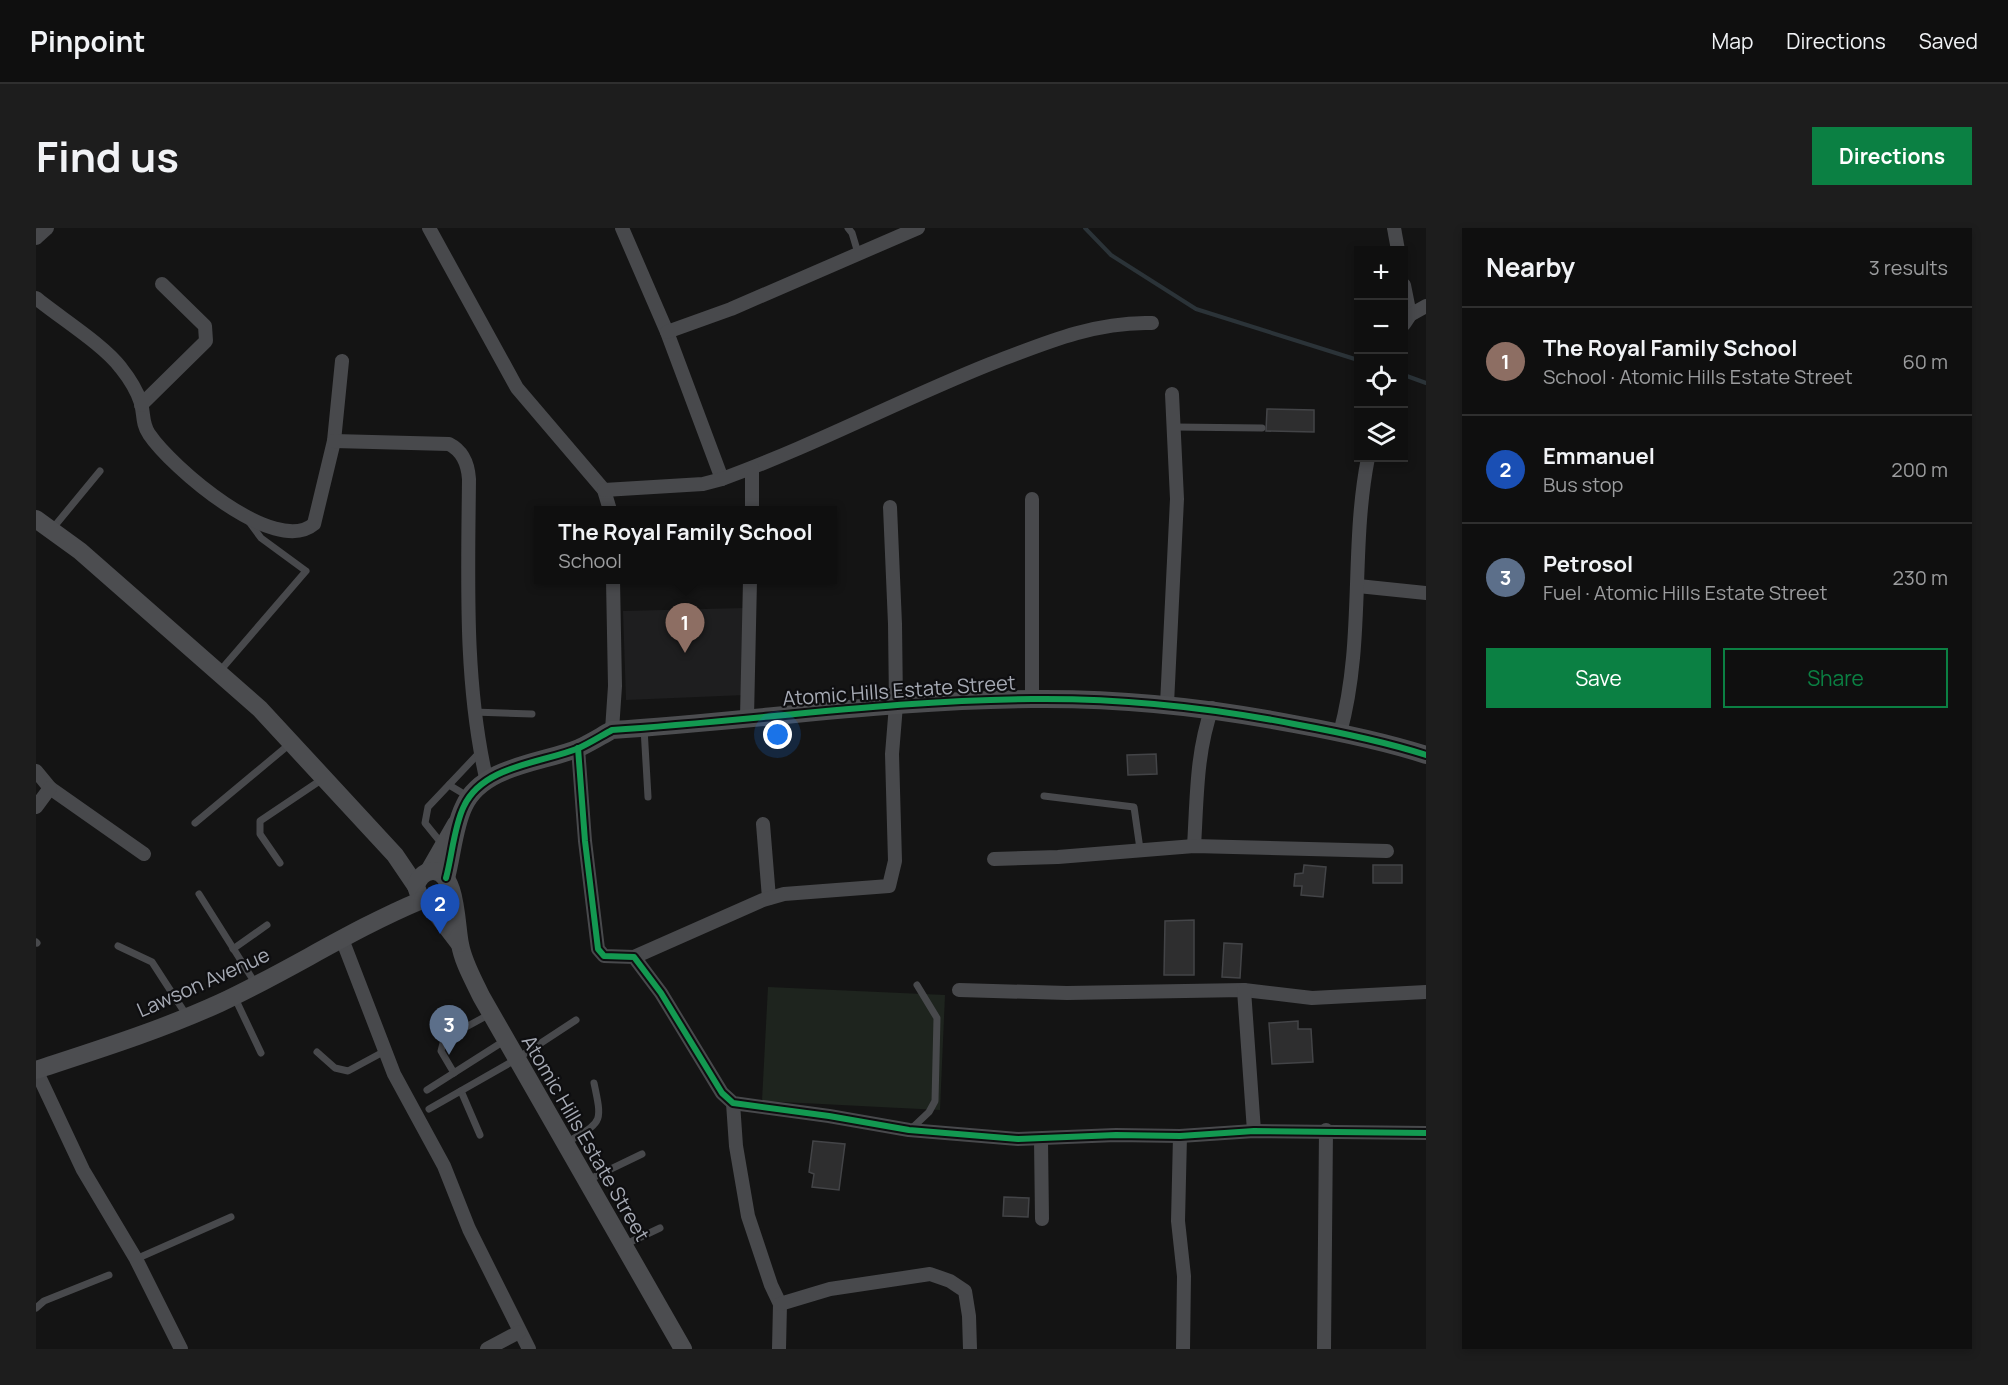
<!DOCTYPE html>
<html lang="en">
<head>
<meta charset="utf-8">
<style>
  body { margin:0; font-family:Manrope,sans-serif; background:#1d1d1d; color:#f1f3f6 }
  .controls { position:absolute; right:18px; top:18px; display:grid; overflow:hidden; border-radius:0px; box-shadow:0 3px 9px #0003 }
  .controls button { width:54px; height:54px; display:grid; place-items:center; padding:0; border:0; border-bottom:2px solid #2f2f2f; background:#0f0f0f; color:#f1f3f6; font:30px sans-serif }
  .you { position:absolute; left:742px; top:507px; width:21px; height:21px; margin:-15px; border:4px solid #fff; border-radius:50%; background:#1a73e8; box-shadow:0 0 0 9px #1a73e833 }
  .badge { display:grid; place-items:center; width:39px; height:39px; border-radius:50%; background:#0b8043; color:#fff; font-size:20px; font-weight:700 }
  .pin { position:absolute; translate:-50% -50px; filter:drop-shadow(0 2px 3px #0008) }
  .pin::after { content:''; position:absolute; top:32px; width:21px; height:18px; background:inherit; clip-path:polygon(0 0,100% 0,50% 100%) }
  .popup { position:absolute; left:498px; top:278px; width:303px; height:78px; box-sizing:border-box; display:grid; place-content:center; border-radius:0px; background:#0f0f0f; filter:drop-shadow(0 2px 4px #0005); font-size:20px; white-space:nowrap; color:#9b9c9e }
  .popup b { font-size:22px; color:#f1f3f6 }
  .popup::after { content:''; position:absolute; left:50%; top:100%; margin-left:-12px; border:12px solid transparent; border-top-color:#0f0f0f }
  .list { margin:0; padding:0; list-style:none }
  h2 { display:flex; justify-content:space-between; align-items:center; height:78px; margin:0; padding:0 24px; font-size:26px }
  h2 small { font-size:20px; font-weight:400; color:#9b9c9e }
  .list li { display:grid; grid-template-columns:39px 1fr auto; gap:18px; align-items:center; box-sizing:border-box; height:108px; padding:0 24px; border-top:2px solid #2f2f2f }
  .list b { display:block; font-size:22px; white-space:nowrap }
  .list p { margin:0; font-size:20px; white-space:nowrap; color:#9b9c9e }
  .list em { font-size:20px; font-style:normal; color:#9b9c9e }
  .actions { display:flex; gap:12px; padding:18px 24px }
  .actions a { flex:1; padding:14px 0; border:2px solid #0b8043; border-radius:0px; text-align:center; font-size:21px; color:#0b8043 }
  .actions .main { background:#0b8043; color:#fff }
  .icon { flex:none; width:33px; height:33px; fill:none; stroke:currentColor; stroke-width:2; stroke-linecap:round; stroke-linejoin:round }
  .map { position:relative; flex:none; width:1390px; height:1121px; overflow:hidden; border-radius:0px }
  header { display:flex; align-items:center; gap:36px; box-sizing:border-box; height:84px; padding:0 30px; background:#0f0f0f; border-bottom:2px solid #2f2f2f }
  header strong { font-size:28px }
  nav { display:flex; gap:33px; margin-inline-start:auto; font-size:21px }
  .intro { display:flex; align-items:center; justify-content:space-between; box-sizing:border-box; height:144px; padding:0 36px }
  h1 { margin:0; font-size:42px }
  .button { padding:15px 27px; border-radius:0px; background:#0b8043; color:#fff; font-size:21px; font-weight:700 }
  main { display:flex; gap:36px; padding:0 36px }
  aside { flex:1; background:#0f0f0f; border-radius:0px; box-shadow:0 3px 9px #0003 }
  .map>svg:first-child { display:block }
</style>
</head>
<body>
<header>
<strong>Pinpoint</strong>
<nav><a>Map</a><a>Directions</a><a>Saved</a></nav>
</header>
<div class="intro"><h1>Find us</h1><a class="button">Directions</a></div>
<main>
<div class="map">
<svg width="1390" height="1121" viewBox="0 0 1390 1121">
  <rect width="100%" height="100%" fill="#141414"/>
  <!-- built -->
  <polygon fill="#1e1e1f" points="709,380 709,467 590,472 587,383"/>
  <!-- green -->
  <polygon fill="#1e241e" points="732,759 909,767 904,882 726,873"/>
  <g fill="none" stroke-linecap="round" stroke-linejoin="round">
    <!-- stream -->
    <g stroke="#2b3338" stroke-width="4">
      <polyline points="1049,0 1075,27 1160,81 1322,132"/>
      <polyline points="1368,147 1390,155"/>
    </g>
  </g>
  <!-- building -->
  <g fill="#2e2e2f" stroke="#434447" stroke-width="1.5">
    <polygon points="1231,181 1278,182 1278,204 1230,203"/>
    <polygon points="1120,526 1121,546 1092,547 1091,527"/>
    <polygon points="1268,637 1290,639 1287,669 1265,667 1266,658 1258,658 1259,646 1267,645"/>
    <rect x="1337" y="637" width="29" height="18"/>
    <polygon points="1158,692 1158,747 1128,747 1129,693"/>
    <polygon points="1188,715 1206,716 1204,750 1186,749"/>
    <polygon points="1262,793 1262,801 1275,801 1277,834 1236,836 1233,795"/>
    <polygon points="777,913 809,916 803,962 776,959 778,946 773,944"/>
    <polygon points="968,969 993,970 992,989 967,988"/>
  </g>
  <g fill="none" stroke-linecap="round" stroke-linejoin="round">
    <!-- lane -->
    <g stroke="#48494c" stroke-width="7">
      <polyline points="812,0 816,5 822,25"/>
      <polyline points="1139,199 1226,200"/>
      <polyline points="17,300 64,243"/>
      <polyline points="183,444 270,343 225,310 211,291"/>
      <polyline points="437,484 496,486"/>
      <polyline points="608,500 612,569"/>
      <polyline points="413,557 433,569"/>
      <polyline points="1008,568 1098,579 1104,621"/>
      <polyline points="159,595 255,515"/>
      <polyline points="406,616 389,595 392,579 444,524"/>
      <polyline points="244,635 224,606 224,593 288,550"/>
      <polyline points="163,666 219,755"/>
      <polyline points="0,714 1,715"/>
      <polyline points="82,718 116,734 151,788"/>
      <polyline points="197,721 231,697"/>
      <polyline points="198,768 225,825"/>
      <polyline points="281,824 299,840 312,843 349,823"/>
      <polyline points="418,845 405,823 408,811 454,786"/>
      <polyline points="391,862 468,813"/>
      <polyline points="425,863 444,907"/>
      <polyline points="393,881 479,832 540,792"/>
      <polyline points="875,901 893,884 899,873 901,790 881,757"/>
      <path d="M530 915C566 893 567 897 558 855"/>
      <polyline points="552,952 606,926"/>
      <polyline points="588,1017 624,1000"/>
      <polyline points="100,1031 195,989"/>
      <polyline points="0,1080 8,1073 73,1047"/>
    </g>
    <!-- street -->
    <g stroke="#48494c" stroke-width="14">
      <polyline points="393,0 481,160 568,262 574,282"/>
      <polyline points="586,0 631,104 686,251"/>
      <polyline points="1358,0 1362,22"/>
      <polyline points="0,10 11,0"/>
      <polyline points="1368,57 1374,87"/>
      <path d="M0 70C23 89 68 117 85 140 93 150 101 163 105 175 108 186 106 196 113 206 135 239 239 329 278 296L298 213 306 133"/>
      <polyline points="1368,96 1374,87 1390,78"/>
      <polyline points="631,104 695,81 882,0"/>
      <polyline points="105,177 170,113 169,98 126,56"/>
      <path d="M298 213 413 216C427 223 432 236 433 251 432 352 428 456 451 554"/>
      <path d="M568 262 667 256 686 251C777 218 864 172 954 136 1006 116 1059 93 1116 95"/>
      <polyline points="996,271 996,471"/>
      <polyline points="716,282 716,240"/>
      <polyline points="1322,358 1390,365"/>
      <polyline points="1131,476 1141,271 1136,166"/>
      <polyline points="711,489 714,352"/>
      <polyline points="576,502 579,458 577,352"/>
      <path d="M1304 505C1329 414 1314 320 1332 230"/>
      <polyline points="542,520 549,613 562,721 568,728 598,729 625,765 686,865 697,875 793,888 873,902 982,911 1080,907 1144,908 1218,903 1390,905"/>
      <polyline points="0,543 14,560 108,626"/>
      <polyline points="0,579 14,560"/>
      <polyline points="727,596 733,670"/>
      <path d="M1158 618C1161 571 1160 525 1176 480"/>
      <polyline points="958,631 1022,629 1158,618 1351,623"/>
      <polyline points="306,711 358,846 408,938 433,1001 493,1121"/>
      <polyline points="598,729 727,672 748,666 853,658 859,633 856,526 860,477 859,396 854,279"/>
      <polyline points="923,762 1031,765 1208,762 1276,770 1390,764"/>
      <polyline points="1208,762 1218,903"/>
      <polyline points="0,842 47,942 100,1031 145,1121"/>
      <polyline points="697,875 700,918 712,988 735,1057 744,1076 743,1121"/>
      <polyline points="1144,908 1142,993 1148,1048 1147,1121"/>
      <polyline points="1005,912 1006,991"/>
      <polyline points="744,1076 794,1061 894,1046 914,1053 929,1063 933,1088 934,1121"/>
      <polyline points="451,1121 483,1104"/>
      <polyline points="1288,1121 1290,902"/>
    </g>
    <!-- secondary -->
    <g stroke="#4c4d50" stroke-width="18">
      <polyline points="0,291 44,323 224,481 359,627 380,658"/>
      <polyline points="393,643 420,596"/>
      <path d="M410 650C416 628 418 598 428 578 447 537 507 535 543 520 554 515 565 508 576 502 716 493 855 472 996 471 1085 470 1171 479 1258 496 1302 504 1347 513 1390 527"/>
      <path d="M414 662 409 672 394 677 384 670 380 658C382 651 387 644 396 643 421 641 420 699 424 716 427 734 437 751 445 768L647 1121"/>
      <polyline points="394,677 423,715"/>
      <path d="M0 842C61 822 125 802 184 775 253 743 316 701 386 672"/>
    </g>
    <!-- cycleway casing -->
    <g stroke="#0e0e10" stroke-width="10">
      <g id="cycleway">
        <polyline points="542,520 549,613 562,721 568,728 598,729 625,765 686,865 697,875 793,888 873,902 982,911 1080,907 1144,908 1218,903 1390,905"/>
        <path d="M410 650C416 628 418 598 428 578 447 537 507 535 543 520 554 515 565 508 576 502 716 493 855 472 996 471 1085 470 1171 479 1258 496 1302 504 1347 513 1390 527"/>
      </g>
    </g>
    <!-- cycleway -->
    <use href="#cycleway" stroke="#139951" stroke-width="6"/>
  </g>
  <g text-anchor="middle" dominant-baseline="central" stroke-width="4.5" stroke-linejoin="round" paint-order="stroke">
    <!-- street labels -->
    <g font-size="20" fill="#a6aab4" stroke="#0e0e10">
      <text transform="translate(863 462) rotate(-4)">Atomic Hills Estate Street</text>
      <text transform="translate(167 754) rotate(-24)">Lawson Avenue</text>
      <text transform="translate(550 910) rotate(60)">Atomic Hills Estate Street</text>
    </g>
  </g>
</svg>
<div class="controls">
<button>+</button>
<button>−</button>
<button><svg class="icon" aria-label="locate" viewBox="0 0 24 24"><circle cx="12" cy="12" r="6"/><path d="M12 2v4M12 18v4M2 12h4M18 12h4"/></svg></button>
<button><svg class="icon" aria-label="layers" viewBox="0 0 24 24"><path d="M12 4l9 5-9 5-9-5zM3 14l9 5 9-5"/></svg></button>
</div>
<div class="you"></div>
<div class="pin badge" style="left:649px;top:425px;background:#8d6e63">1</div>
<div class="popup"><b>The Royal Family School</b>School</div>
<div class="pin badge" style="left:404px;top:706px;background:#1a4fb4">2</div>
<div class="pin badge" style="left:413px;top:827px;background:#5c6f8a">3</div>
</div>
<aside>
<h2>Nearby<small>3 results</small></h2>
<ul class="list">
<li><span class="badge" style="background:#8d6e63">1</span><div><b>The Royal Family School</b><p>School · Atomic Hills Estate Street</p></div><em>60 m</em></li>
<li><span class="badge" style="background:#1a4fb4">2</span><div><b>Emmanuel</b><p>Bus stop</p></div><em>200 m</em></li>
<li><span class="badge" style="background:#5c6f8a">3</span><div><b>Petrosol</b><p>Fuel · Atomic Hills Estate Street</p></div><em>230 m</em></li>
</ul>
<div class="actions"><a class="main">Save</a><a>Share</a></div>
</aside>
</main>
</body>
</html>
